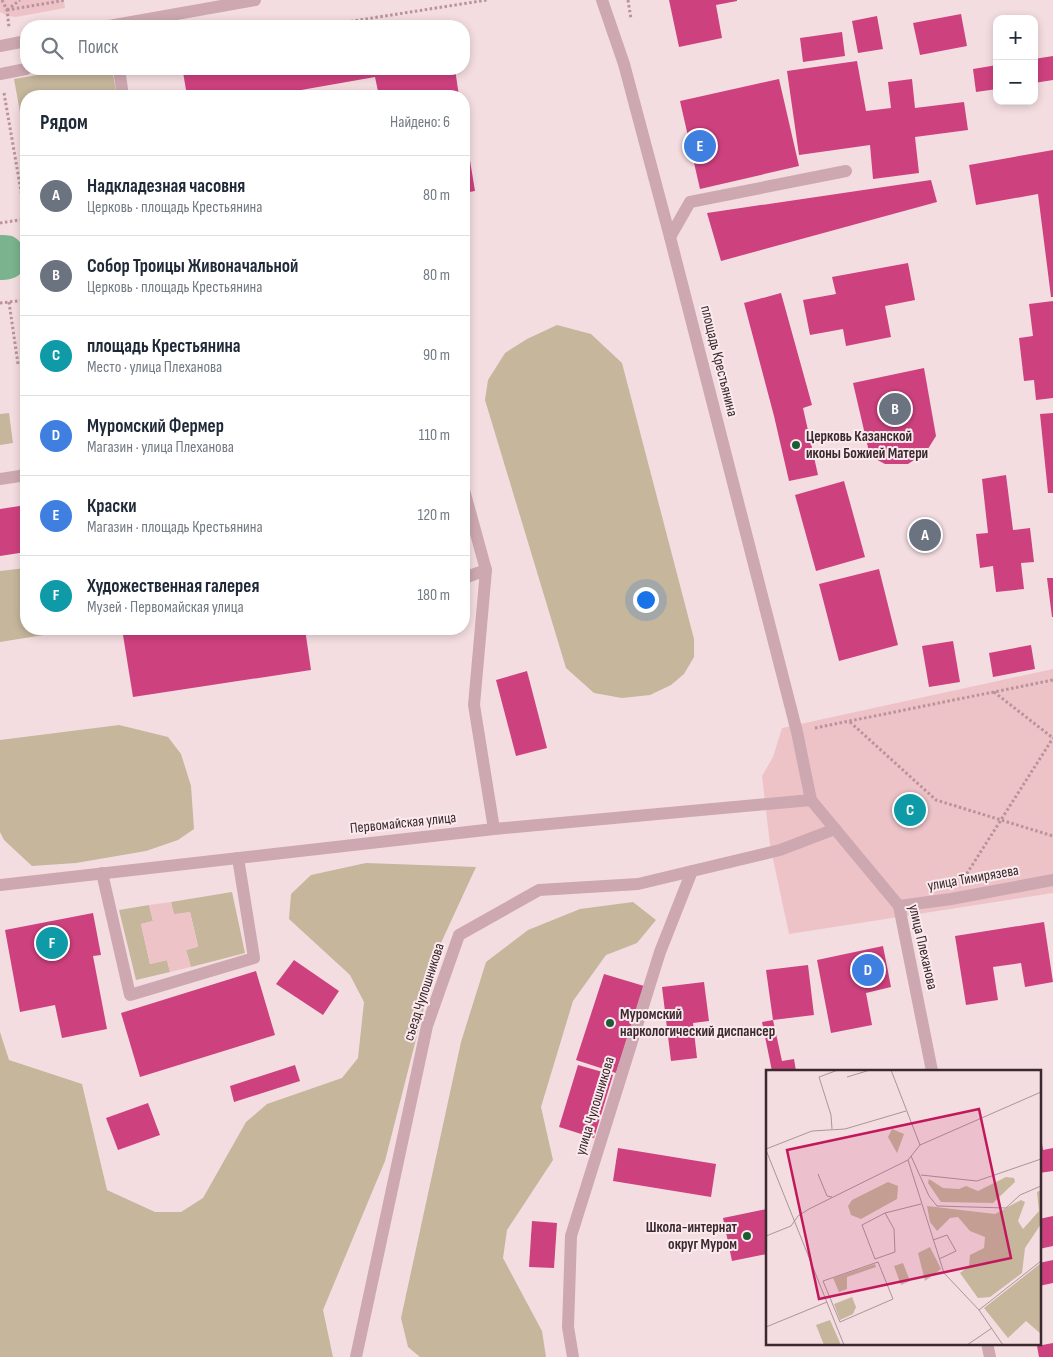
<!DOCTYPE html>
<html lang="ru">
<head>
<meta charset="utf-8">
<style>
  body { margin:0; font-family:"Sofia Sans Condensed",sans-serif; background:#f6f6f7; color:#1f2937 }
  .controls { position:absolute; right:15px; top:15px; display:grid; overflow:hidden; border-radius:10px; box-shadow:0 2px 8px #0003 }
  .controls button { width:45px; height:45px; display:grid; place-items:center; padding:0; border:0; border-bottom:1px solid #e0e1e3; background:#fff; color:#1f2937; font:25px sans-serif }
  .you { position:absolute; left:645px; top:599px; width:18px; height:18px; margin:-12px; border:4px solid #fff; border-radius:50%; background:#1a73e8; box-shadow:0 0 0 8px #1a73e833 }
  .badge { display:grid; place-items:center; width:32px; height:32px; border-radius:50%; background:#d93025; color:#fff; font-size:16px; font-weight:700 }
  .pin { position:absolute; translate:-50% -50%; border:2px solid #fff; box-shadow:0 1px 5px #0006 }
  .list { margin:0; padding:0; list-style:none }
  h2 { display:flex; justify-content:space-between; align-items:center; height:65px; margin:0; padding:0 20px; font-size:21px }
  h2 small { font-size:16px; font-weight:400; color:#747a83 }
  .list li { display:grid; grid-template-columns:32px 1fr auto; gap:15px; align-items:center; box-sizing:border-box; height:80px; padding:0 20px; border-top:1px solid #e0e1e3 }
  .list b { display:block; font-size:19px; white-space:nowrap }
  .list p { margin:0; font-size:16px; white-space:nowrap; color:#747a83 }
  .list em { font-size:16px; font-style:normal; color:#747a83 }
  .icon { flex:none; width:28px; height:28px; fill:none; stroke:currentColor; stroke-width:2; stroke-linecap:round; stroke-linejoin:round }
  .map { position:relative; flex:none; width:1053px; height:1357px; overflow:hidden }
  .search { position:absolute; background:#fff; box-shadow:0 2px 8px #0003; left:20px; top:20px; width:450px; height:55px; display:flex; align-items:center; gap:12px; box-sizing:border-box; padding:0 18px; border-radius:20px; color:#747a83; font-size:19px }
  .panel { position:absolute; background:#fff; box-shadow:0 2px 8px #0003; left:20px; top:90px; width:450px; height:545px; border-radius:20px }
  .map>svg:first-child { display:block }
</style>
</head>
<body>
<div class="map">
<svg width="1053" height="1357" viewBox="0 0 1053 1357">
  <rect width="100%" height="100%" fill="#f4dde1"/>
  <!-- green -->
  <g fill="#c5b69c">
    <polygon points="73,69 112,69 117,96 26,96 26,128 23,129 14,79"/>
    <polygon points="557,325 591,334 622,363 694,639 694,657 684,674 671,685 650,695 622,698 594,693 566,668 485,400 488,380 505,353 527,339"/>
    <polygon points="9,413 13,443 0,445 0,414"/>
    <polygon points="26,568 26,629 81,629 0,642 0,571"/>
    <polygon points="119,725 168,737 181,754 191,786 194,829 178,840 146,851 76,863 32,866 4,840 0,832 0,740"/>
    <polygon points="366,863 476,867 440,945 385,1161 323,1310 333,1357 0,1357 0,1032 9,1060 82,1084 107,1190 155,1212 181,1212 203,1198 246,1122 267,1104 342,1078 358,1058 364,1002 350,975 289,919 291,894 311,875"/>
    <polygon points="232,892 245,953 191,967 186,950 198,946 190,912 174,915 171,902"/>
    <polygon points="633,902 656,920 637,943 606,955 573,1001 541,1107 553,1160 507,1230 503,1258 542,1331 546,1357 420,1357 408,1347 401,1318 461,1042 486,962 528,930 580,909"/>
    <polygon points="149,905 153,921 141,924 150,964 167,960 170,972 136,980 119,910"/>
  </g>
  <!-- plaza -->
  <g fill="#edc3c8">
    <polygon points="0,0 64,0 65,8 16,17 8,16 0,12"/>
    <polygon points="1053,669 1053,893 789,934 770,845 762,776 773,757 782,728"/>
    <polygon points="171,902 174,914 190,912 198,947 186,950 191,967 170,972 167,960 150,964 141,924 153,921 149,905"/>
  </g>
  <!-- water -->
  <path fill="#7ab38e" d="M0 235C4 235 8 235 12 236 26 242 31 264 19 275 14 279 7 280 0 280Z"/>
  <!-- building -->
  <g fill="#ce417f">
    <polygon points="669,0 737,0 737,1 716,5 722,38 679,47"/>
    <polygon points="961,14 967,46 920,55 913,23"/>
    <polygon points="877,16 883,49 858,53 852,21"/>
    <polygon points="842,32 845,56 803,62 800,38"/>
    <polygon points="1053,56 1053,80 1034,83 1034,59"/>
    <polygon points="857,61 866,111 891,108 888,82 912,79 915,108 964,102 968,130 915,137 919,173 873,179 870,145 799,155 787,71"/>
    <polygon points="997,65 997,89 976,92 973,69"/>
    <polygon points="198,69 455,69 459,96 379,96 375,77 267,96 187,96 183,72"/>
    <polygon points="779,79 799,166 700,189 680,101"/>
    <polygon points="464,130 465,130 475,191 464,193"/>
    <polygon points="1053,150 1053,297 1051,297 1038,194 976,205 969,165"/>
    <polygon points="931,180 937,202 721,261 707,213"/>
    <polygon points="465,234 470,269 464,270 464,235"/>
    <polygon points="908,263 915,300 885,306 891,337 846,346 843,329 810,335 803,300 836,294 832,277"/>
    <polygon points="781,293 812,405 803,408 818,475 789,481 774,416 744,303"/>
    <polygon points="1053,301 1053,398 1036,400 1034,380 1024,381 1019,338 1033,336 1029,304"/>
    <polygon points="924,368 936,436 926,452 908,464 885,464 870,456 853,383"/>
    <polygon points="1053,413 1053,493 1048,493 1040,414"/>
    <polygon points="1006,475 1013,530 1030,528 1034,562 1021,563 1024,589 996,592 993,566 980,568 976,534 988,533 982,479"/>
    <polygon points="844,481 865,557 816,571 795,495"/>
    <polygon points="26,505 26,552 0,556 0,509"/>
    <circle cx="925" cy="534" r="11"/>
    <polygon points="464,543 469,561 464,562"/>
    <polygon points="879,569 898,645 839,661 819,584"/>
    <polygon points="1047,578 1053,578 1053,617 1052,617"/>
    <polygon points="164,629 305,629 311,670 133,697 123,635"/>
    <polygon points="953,641 960,682 929,687 922,646"/>
    <polygon points="1031,645 1035,669 993,677 989,653"/>
    <polygon points="527,671 547,748 516,756 496,680"/>
    <polygon points="93,913 101,955 93,956 107,1029 62,1038 55,1005 20,1012 5,930"/>
    <polygon points="1044,922 1053,982 1025,987 1021,963 993,967 998,1000 966,1005 955,936"/>
    <polygon points="883,946 891,987 866,993 872,1025 831,1033 817,960"/>
    <polygon points="294,960 339,991 323,1015 276,984"/>
    <polygon points="808,965 814,1015 773,1020 782,1061 794,1059 796,1071 772,1071 762,1022 773,1020 766,970"/>
    <polygon points="256,971 275,1035 140,1077 121,1013"/>
    <polygon points="604,974 644,986 616,1073 576,1060"/>
    <polygon points="704,982 709,1021 693,1023 697,1058 671,1061 662,987"/>
    <polygon points="295,1065 300,1081 234,1102 230,1086"/>
    <polygon points="578,1065 613,1075 594,1138 559,1127"/>
    <polygon points="148,1103 160,1135 118,1150 106,1118"/>
    <polygon points="1039,1131 1040,1131 1043,1150 1053,1148 1053,1171 1039,1173"/>
    <polygon points="618,1148 716,1164 711,1197 613,1181"/>
    <polygon points="767,1209 767,1254 732,1261 723,1218"/>
    <polygon points="1053,1216 1053,1246 1039,1249 1039,1219"/>
    <polygon points="532,1221 557,1223 554,1268 529,1267"/>
    <polygon points="1053,1260 1053,1283 1039,1286 1039,1263"/>
    <polygon points="1053,1343 1053,1357 1039,1357 1037,1346"/>
  </g>
  <g fill="none" stroke-linecap="round" stroke-linejoin="round">
    <!-- path -->
    <g stroke="#b9929c" stroke-width="3" stroke-dasharray="2.5 2.5" stroke-linecap="butt">
      <polyline points="2,0 7,10 9,27"/>
      <polyline points="628,0 631,19"/>
      <polyline points="7,10 66,0"/>
      <polyline points="7,10 20,0"/>
      <polyline points="321,26 487,0"/>
      <polyline points="45,71 59,69"/>
      <polyline points="4,93 26,220"/>
      <polyline points="0,223 26,219"/>
      <polyline points="9,302 18,364"/>
      <polyline points="0,303 26,300"/>
      <polyline points="24,409 26,426"/>
      <polyline points="994,692 1053,738"/>
      <polyline points="850,722 936,800 1053,836"/>
      <polyline points="815,728 1053,680"/>
      <polyline points="964,878 1053,738"/>
    </g>
    <!-- minor -->
    <g stroke="#cda8b0" stroke-width="12">
      <polyline points="602,0 624,64 670,237 797,732 811,800 899,906 932,1071"/>
      <polyline points="109,26 255,0"/>
      <polyline points="0,46 26,41"/>
      <polyline points="119,69 123,96"/>
      <polyline points="0,74 26,69"/>
      <polyline points="670,237 690,202 846,171"/>
      <polyline points="0,479 26,475"/>
      <polyline points="464,490 486,570 474,705 494,829"/>
      <polyline points="464,578 486,570"/>
      <polyline points="102,873 130,995 254,958 238,858"/>
      <polyline points="0,885 494,829 811,800"/>
      <polyline points="899,906 951,899 1053,880"/>
      <polyline points="987,1343 990,1357"/>
      <polyline points="356,1357 427,1026 459,935 539,890 638,884 780,850 835,829"/>
      <polyline points="573,1357 568,1327 571,1236 660,952 692,871"/>
    </g>
  </g>
  <!-- markers -->
  <g fill="#1b5e35" stroke="#fbeaed" stroke-width="2">
    <circle cx="796" cy="445" r="5"/>
    <circle cx="610" cy="1023" r="5"/>
    <circle cx="747" cy="1236" r="5"/>
  </g>
  <g text-anchor="middle" dominant-baseline="central" stroke-width="4" stroke-linejoin="round" paint-order="stroke">
    <!-- street labels -->
    <g font-size="15" fill="#3a292f" stroke="#fbeaed">
      <text transform="translate(719 361) rotate(76)">площадь Крестьянина</text>
      <text transform="translate(403 823) rotate(-6)">Первомайская улица</text>
      <text transform="translate(973 878) rotate(-10)">улица Тимирязева</text>
      <text transform="translate(923 947) rotate(77)">улица Плеханова</text>
      <text transform="translate(424 992) rotate(-72)">съезд Чулошникова</text>
      <text transform="translate(595 1106) rotate(-73)">улица Чулошникова</text>
    </g>
    <!-- poi labels -->
    <g font-size="15" font-weight="bold" fill="#3a292f" stroke="#fbeaed" text-anchor="start">
      <text x="806" y="436">Церковь Казанской<tspan x="806" dy="17">иконы Божией Матери</tspan></text>
      <text x="620" y="1014">Муромский<tspan x="620" dy="17">наркологический диспансер</tspan></text>
      <text x="737" y="1227" text-anchor="end">Школа-интернат<tspan x="737" dy="17">округ Муром</tspan></text>
    </g>
  </g>
  <!-- overview -->
  <g transform="translate(766 1070)">
    <rect width="275" height="275" fill="#f4dde1"/>
    <path d="M126 59 138 64 131 83 122 67ZM240 107 248 108 249 112 227 133 175 132 162 113 163 109 177 118 193 119 200 116 212 121ZM122 112 132 116 131 129 95 149 85 145 82 136 86 130ZM275 120V154L259 178 256 203 224 227 212 228 194 203 203 196 204 185 218 178 219 167 204 161 192 147 184 148 171 161 164 152 161 136 229 144 255 130 259 132 252 151 257 159 273 141 271 122ZM164 177 175 199 159 211 152 183ZM137 193 144 211 135 215 128 196ZM275 193V264L260 251 242 268 218 238ZM109 194 110 197 81 207V219L73 222 67 208ZM86 227 90 237 87 244 74 250 68 234ZM64 250 75 275H58L50 255Z" fill="#c5b69c"/>
    <path fill="none" stroke="#aa959a" stroke-width="1" d="M125 0 154 75M81 7 104 0M66 59 65 45 53 7 72 0M0 79 46 61 79 59 140 41M0 80 78 275M145 86 163 126 171 136 240 138 254 125 275 116M142 90 178 203 213 240 237 275M52 104 61 126 66 127M155 105 211 111 275 89M119 143 128 159 129 182 109 189 96 155 119 143 155 134M0 166 25 156 32 146 43 139 142 90 154 75 275 22M167 170 181 165 190 181 173 189M112 192 127 229 74 252 57 211ZM213 240 275 191M0 257 61 232M201 275 226 258"/>
    <path fill="#c2185b" fill-opacity="0.15" stroke="#c2185b" stroke-width="2.5" d="M213 39 245 188 53 229 21 80Z"/>
    <rect width="275" height="275" fill="none" stroke="#3a292f" stroke-width="2.5"/>
  </g>
</svg>
<div class="controls">
<button>+</button>
<button>−</button>
</div>
<div class="you"></div>
<div class="pin badge" style="left:925px;top:535px;background:#6b7280">A</div>
<div class="pin badge" style="left:895px;top:409px;background:#6b7280">B</div>
<div class="pin badge" style="left:910px;top:810px;background:#0f9aa8">C</div>
<div class="pin badge" style="left:868px;top:970px;background:#3f7fe0">D</div>
<div class="pin badge" style="left:700px;top:146px;background:#3f7fe0">E</div>
<div class="pin badge" style="left:52px;top:943px;background:#0f9aa8">F</div>
<div class="search"><svg class="icon" aria-label="search" viewBox="0 0 24 24"><circle cx="10" cy="10" r="6"/><path d="M15 15l6 6"/></svg>Поиск</div>
<section class="panel">
<h2>Рядом<small>Найдено: 6</small></h2>
<ul class="list">
<li><span class="badge" style="background:#6b7280">A</span><div><b>Надкладезная часовня</b><p>Церковь · площадь Крестьянина</p></div><em>80 m</em></li>
<li><span class="badge" style="background:#6b7280">B</span><div><b>Собор Троицы Живоначальной</b><p>Церковь · площадь Крестьянина</p></div><em>80 m</em></li>
<li><span class="badge" style="background:#0f9aa8">C</span><div><b>площадь Крестьянина</b><p>Место · улица Плеханова</p></div><em>90 m</em></li>
<li><span class="badge" style="background:#3f7fe0">D</span><div><b>Муромский Фермер</b><p>Магазин · улица Плеханова</p></div><em>110 m</em></li>
<li><span class="badge" style="background:#3f7fe0">E</span><div><b>Краски</b><p>Магазин · площадь Крестьянина</p></div><em>120 m</em></li>
<li><span class="badge" style="background:#0f9aa8">F</span><div><b>Художественная галерея</b><p>Музей · Первомайская улица</p></div><em>180 m</em></li>
</ul>
</section>
</div>
</body>
</html>
